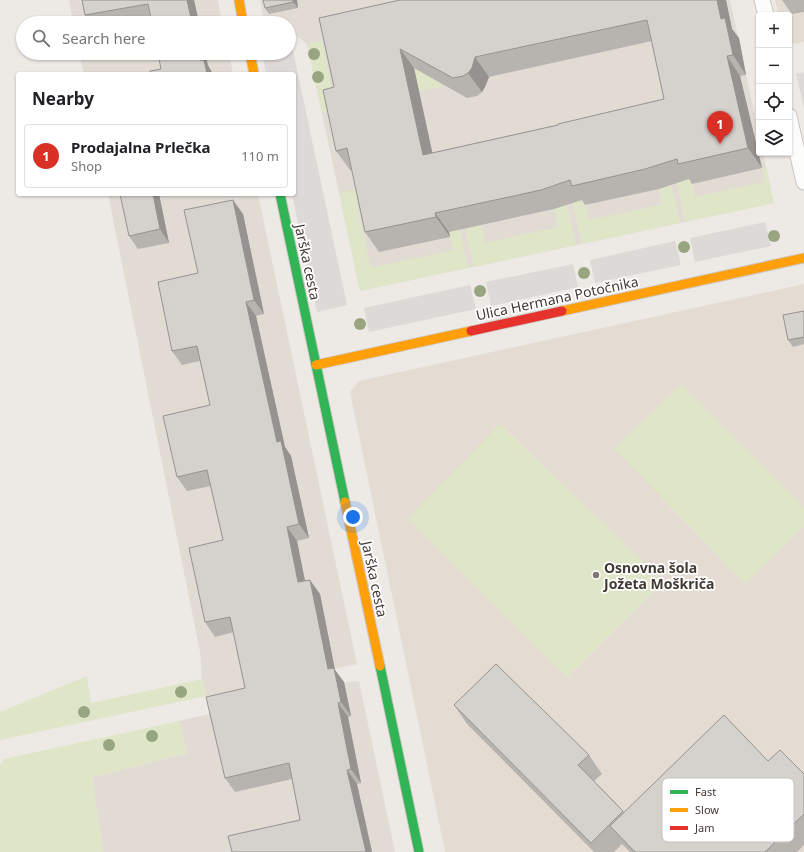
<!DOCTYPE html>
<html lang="en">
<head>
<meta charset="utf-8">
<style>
  body { margin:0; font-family:"Noto Sans",sans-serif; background:#f6f6f6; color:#202124 }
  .controls { position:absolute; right:12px; top:12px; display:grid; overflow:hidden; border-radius:4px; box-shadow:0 1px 3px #0004 }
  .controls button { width:36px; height:36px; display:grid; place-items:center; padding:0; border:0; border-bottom:1px solid #e0e0e0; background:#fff; color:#202124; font:20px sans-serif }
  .you { position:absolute; left:353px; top:517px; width:14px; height:14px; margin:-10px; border:3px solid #fff; border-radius:50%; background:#1a73e8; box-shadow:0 0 0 6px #1a73e833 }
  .badge { display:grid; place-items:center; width:26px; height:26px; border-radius:50%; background:#d93025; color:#fff; font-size:13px; font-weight:700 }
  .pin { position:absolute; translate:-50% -33px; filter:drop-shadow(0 1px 2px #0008) }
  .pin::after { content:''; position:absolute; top:21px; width:14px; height:12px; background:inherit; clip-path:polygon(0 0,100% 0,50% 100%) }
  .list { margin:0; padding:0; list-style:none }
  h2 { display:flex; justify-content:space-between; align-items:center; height:52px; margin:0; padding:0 16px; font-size:17px }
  h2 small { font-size:13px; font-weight:400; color:#757577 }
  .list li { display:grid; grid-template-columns:26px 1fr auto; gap:12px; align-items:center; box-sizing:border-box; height:64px; margin:0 8px 8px; padding:0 8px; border:1px solid #e0e0e0; border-radius:4px }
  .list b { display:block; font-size:15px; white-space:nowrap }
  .list p { margin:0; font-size:13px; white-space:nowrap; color:#757577 }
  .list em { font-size:13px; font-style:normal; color:#757577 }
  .icon { flex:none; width:22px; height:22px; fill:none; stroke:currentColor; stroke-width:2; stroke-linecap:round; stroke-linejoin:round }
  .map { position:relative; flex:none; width:804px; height:852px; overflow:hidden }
  .search { position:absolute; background:#fff; box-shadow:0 1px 3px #0004; left:16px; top:16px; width:280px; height:44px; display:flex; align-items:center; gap:10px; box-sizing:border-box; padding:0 14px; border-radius:22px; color:#757577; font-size:15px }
  .panel { position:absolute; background:#fff; box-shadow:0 1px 3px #0004; left:16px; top:72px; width:280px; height:124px; border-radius:4px }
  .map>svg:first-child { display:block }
</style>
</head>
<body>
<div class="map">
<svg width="804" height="852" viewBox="0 0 804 852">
  <rect width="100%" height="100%" fill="#edeae6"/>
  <!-- residential -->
  <g fill="#e1dbd4">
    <polygon points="69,0 218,0 222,23 73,23"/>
    <polygon points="260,0 730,0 759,134 759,153 763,153 774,203 360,291 307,44 289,30 289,23 264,22"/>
    <polygon points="79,53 229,53 233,74 84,74"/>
    <polygon points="108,194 258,194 357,664 206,696 202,679 200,652"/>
    <polygon points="359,681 395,852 103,852 92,777 187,753 179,721 344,682"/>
  </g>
  <!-- education -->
  <g fill="#e4dcd2">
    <polygon points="775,0 804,0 804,42 794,44 789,41 789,15 782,15 778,12"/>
    <polygon points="804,284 804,852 445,852 350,392 359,381"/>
  </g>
  <!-- green -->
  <g fill="#dfe6c7">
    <polygon points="404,22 429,25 442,87 419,91"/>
    <polygon points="322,41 336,109 322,113 307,44"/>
    <polygon points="677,117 695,197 764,182 762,168 766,167 774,203 685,222 664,120"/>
    <polygon points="657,121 680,223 582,244 564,166 571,143 589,220 661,205 659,189 661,188"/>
    <polygon points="467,164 485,243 558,227 554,209 559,167 576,245 474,267 452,167"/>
    <polygon points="447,168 468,268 360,291 339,193 365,188 368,199 356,202 371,268 453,250 436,170"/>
    <polygon points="681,384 804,508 804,527 745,584 615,449"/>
    <polygon points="500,424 664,582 567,677 408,519"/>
    <polygon points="87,676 91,703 202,679 206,696 0,740 0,712"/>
    <polygon points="179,721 187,753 92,777 103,852 0,852 0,766 4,759"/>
  </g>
  <!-- parking -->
  <g fill="#dcd9d6">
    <polygon points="292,46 347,305 317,312 292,194 294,194 294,74 266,74 262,53 289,53 289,47"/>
    <polygon points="804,72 804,108 796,74"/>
    <polygon points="765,222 771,246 695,262 690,238"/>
    <polygon points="675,241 681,265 595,283 590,260"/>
    <polygon points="573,264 578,287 491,306 486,282"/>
    <polygon points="470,285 476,309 369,332 364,308"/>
  </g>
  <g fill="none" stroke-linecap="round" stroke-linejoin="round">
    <!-- lane casing -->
    <g stroke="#c9c6c2" stroke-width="17">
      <g id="lane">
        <polyline points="762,0 766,15"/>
        <polyline points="789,116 804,182"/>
      </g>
    </g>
    <!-- fast casing -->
    <g stroke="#cdc7c0" stroke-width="11">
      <g id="fast">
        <polyline points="280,194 345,502"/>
        <polyline points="380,666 419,852"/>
      </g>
    </g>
    <!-- slow casing -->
    <g stroke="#cdc7c0" stroke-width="11">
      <g id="slow">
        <polyline points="239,0 243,23"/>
        <polyline points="250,53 254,74"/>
        <polyline points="562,311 804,258"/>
        <polyline points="316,365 471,331"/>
        <polyline points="345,502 380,666"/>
      </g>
    </g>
    <!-- jam casing -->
    <g stroke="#cdc7c0" stroke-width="11">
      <polyline id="jam" points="471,331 562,311"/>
    </g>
    <!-- lane -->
    <use href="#lane" stroke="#fcfcfb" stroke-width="15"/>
    <!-- fast -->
    <use href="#fast" stroke="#30b455" stroke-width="9"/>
    <!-- slow -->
    <use href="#slow" stroke="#ff9f0a" stroke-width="9"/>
    <!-- jam -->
    <use href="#jam" stroke="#e5322d" stroke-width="9"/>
  </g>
  <!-- trees -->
  <g fill="#97a680">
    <circle cx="314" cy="54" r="6"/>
    <circle cx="318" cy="77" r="6"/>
    <circle cx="774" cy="236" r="6"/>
    <circle cx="684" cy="247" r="6"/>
    <circle cx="584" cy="273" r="6"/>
    <circle cx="480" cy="291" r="6"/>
    <circle cx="360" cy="324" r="6"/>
    <circle cx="181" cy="692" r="6"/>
    <circle cx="84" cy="712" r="6"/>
    <circle cx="152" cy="736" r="6"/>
    <circle cx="109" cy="745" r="6"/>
  </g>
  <!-- wall -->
  <g fill="#b7b4b0" fill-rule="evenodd">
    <polygon points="82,0 194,0 199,23 151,18 123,23 91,23 85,15"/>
    <polygon points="297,0 298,8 269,14 265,8"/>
    <path d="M400 0H726L732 29 739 38 746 75 740 76 762 168 692 184 689 179 659 189 585 205 582 200 554 209 449 232 450 237 379 252 365 232 352 170H350L336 151 334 87ZM652 41 664 99 558 125 432 153 414 68 467 98 477 96 482 92 485 87 489 77Z"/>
    <polygon points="782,0 804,0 804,12 792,14"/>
    <polygon points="159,194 169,243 138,249 129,236"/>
    <polygon points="243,214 264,314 256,316 285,447 291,456 309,538 297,541 305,581 320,594 335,670 344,682 351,716 348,717 361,783 357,784 372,852 232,852 300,820 292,779 235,792 225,778 245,688 234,632 215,637 205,622 223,540 211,486 187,491 177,477 210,405 200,361 182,365 172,351 198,273"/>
    <polygon points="804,311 804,344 793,347 788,340"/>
    <polygon points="454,705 589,755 602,774 594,781 624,812 768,761 804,774 804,845 797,852 630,852 622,844 614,852 594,852 467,724"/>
  </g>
  <!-- shaded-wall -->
  <g fill="#959290">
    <polygon points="187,0 194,0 199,23 192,23"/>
    <polygon points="293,0 297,0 298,8 293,2"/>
    <polygon points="717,0 726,0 732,29 739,38 746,75 733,55 721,19"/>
    <polygon points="400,49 414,68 437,174 423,155"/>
    <polygon points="199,53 205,53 208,65 213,74 207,74 200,60"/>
    <polygon points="727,56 740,76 762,168 748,148"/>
    <polygon points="475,57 489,77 485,87 482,92 468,73"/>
    <polygon points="153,194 159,194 169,243 160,229"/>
    <polygon points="233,200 243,214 264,314 254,300"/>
    <polygon points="435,213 449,232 450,237 436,217"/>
    <polygon points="246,302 256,316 285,447 291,456 309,538 299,524 277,442"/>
    <polygon points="287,527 297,541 308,596 298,582"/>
    <polygon points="310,580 320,594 335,670 344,682 351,716 341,702 328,669"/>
    <polygon points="338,703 348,717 361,783 351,769"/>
    <polygon points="347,770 357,784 372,852 366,852"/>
  </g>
  <!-- building -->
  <g fill="#d5d1cd" stroke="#959290" fill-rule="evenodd">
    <polygon points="82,0 187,0 192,23 152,23 148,4 85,15"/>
    <polygon points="263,0 293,0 293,2 265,8"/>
    <path d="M400 0H717L721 19 725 18 733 55 727 56 748 148 678 164 677 159 645 169 572 186 570 180 541 190 435 213 436 217 365 232 347 148 336 151 323 90 334 87 319 18ZM647 20 664 99 558 124V125L423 155 400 49 453 78 463 76 468 73 472 68 475 57Z"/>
    <polygon points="158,53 199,53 200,60 204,60 207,74 150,74 150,71 161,69"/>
    <polygon points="120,194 153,194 160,229 129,236"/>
    <polygon points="233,200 254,300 246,302 277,442 281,441 299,524 287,527 298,582 310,580 328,669 334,668 341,702 338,703 351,769 347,770 366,852 232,852 228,836 300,820 289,763 225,778 206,697 245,688 230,617 205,622 189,548 223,540 207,470 177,477 163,416 210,405 197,346 172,351 158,282 198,273 184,210"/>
    <polygon points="804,311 804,337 788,340 783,315"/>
    <polygon points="496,664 589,755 578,765 623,811 591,843 454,705"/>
    <polygon points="724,715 768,761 780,750 804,774 804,814 765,852 635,852 610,826"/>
  </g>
  <!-- markers -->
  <circle fill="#7e7872" stroke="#fff" stroke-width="1.5" cx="596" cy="575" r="4"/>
  <g text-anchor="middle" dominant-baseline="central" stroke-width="3.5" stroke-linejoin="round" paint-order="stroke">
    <!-- street labels -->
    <g font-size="14" fill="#423a34" stroke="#fff">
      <text transform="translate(308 262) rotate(78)">Jarška cesta</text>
      <text transform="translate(557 298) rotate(-12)">Ulica Hermana Potočnika</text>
      <text transform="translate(375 579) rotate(78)">Jarška cesta</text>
    </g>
    <!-- poi labels -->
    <g font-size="14" font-weight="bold" fill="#423a34" stroke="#fff" text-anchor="start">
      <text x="604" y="567">Osnovna šola<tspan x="604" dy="16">Jožeta Moškriča</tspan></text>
    </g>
  </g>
  <!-- legend -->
  <rect x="662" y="778" width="132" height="64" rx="6" fill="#fff" stroke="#c6c4c2" stroke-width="1"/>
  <rect x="670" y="790" width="18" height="4" fill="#30b455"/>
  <rect x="670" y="808" width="18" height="4" fill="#ff9f0a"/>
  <rect x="670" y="826" width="18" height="4" fill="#e5322d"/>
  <g font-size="11" fill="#423a34">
    <text x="695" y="796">Fast</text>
    <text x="695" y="814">Slow</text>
    <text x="695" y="832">Jam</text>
  </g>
</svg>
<div class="controls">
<button>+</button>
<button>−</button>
<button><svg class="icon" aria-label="locate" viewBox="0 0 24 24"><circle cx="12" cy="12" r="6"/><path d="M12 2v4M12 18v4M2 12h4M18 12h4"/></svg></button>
<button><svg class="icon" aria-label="layers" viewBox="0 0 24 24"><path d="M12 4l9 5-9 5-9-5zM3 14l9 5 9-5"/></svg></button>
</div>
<div class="you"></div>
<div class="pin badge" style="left:720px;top:144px">1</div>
<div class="search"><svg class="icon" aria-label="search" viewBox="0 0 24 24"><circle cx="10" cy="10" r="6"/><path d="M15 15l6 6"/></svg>Search here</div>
<section class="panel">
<h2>Nearby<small></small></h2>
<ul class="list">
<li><span class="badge">1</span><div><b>Prodajalna Prlečka</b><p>Shop</p></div><em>110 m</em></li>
</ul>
</section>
</div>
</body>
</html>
